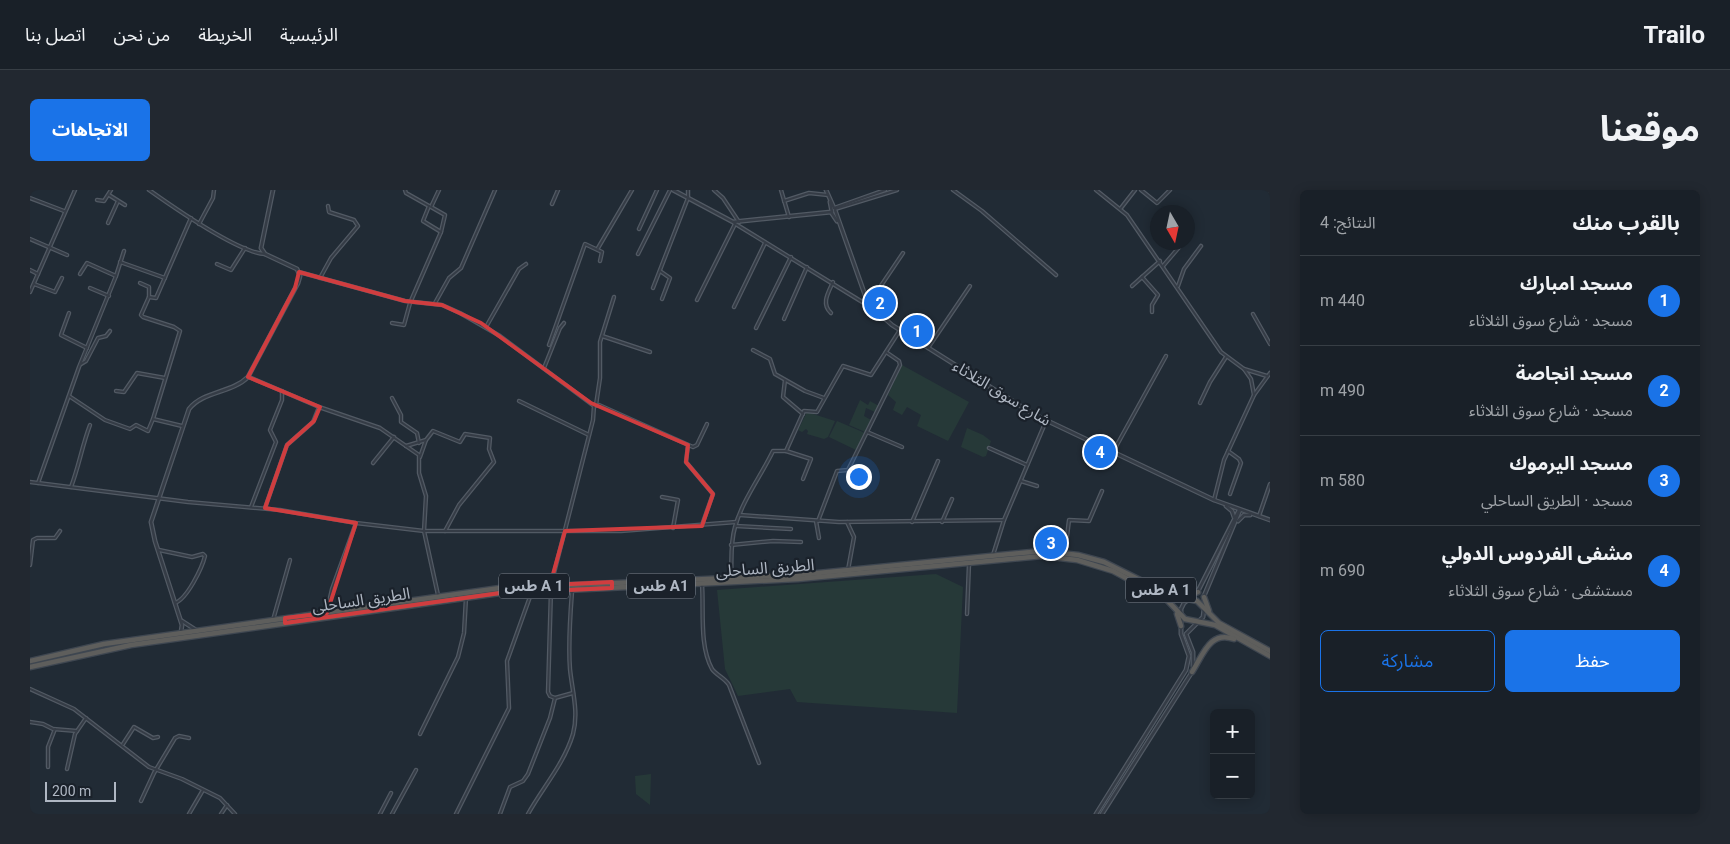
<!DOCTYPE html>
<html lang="ar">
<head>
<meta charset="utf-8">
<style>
  body { margin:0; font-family:Roboto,"Noto Sans Arabic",sans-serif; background:#222830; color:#f1f3f6; direction:rtl }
  .controls { position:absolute; right:15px; bottom:15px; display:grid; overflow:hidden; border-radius:8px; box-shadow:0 2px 12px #0003 }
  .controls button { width:45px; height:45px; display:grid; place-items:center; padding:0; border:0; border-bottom:1px solid #373e45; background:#192028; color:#f1f3f6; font:25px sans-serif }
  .compass { position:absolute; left:1120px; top:15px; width:45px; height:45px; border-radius:50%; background:#192028; box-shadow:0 2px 12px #0003; rotate:171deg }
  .scale { position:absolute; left:15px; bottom:12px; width:71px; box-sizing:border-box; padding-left:5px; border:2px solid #afb7c3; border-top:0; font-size:14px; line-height:18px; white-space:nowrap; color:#afb7c3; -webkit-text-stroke:4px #1a212a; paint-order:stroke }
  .you { position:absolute; left:828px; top:286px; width:18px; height:18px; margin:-12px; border:4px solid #fff; border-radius:50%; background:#1a73e8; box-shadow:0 0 0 8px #1a73e833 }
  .badge { display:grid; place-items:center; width:32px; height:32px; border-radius:50%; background:#1a73e8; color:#fff; font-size:16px; font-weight:700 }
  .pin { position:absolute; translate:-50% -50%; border:2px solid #fff; box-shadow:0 1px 5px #0006 }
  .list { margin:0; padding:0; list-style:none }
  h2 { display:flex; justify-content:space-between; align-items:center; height:65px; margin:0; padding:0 20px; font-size:21px }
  h2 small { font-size:16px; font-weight:400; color:#9fa3a8 }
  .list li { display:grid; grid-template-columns:32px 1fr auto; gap:15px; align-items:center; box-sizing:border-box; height:90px; padding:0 20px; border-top:1px solid #373e45 }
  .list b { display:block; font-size:19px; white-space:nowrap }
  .list p { margin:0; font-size:16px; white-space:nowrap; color:#9fa3a8 }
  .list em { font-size:16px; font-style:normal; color:#9fa3a8 }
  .actions { display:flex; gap:10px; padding:15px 20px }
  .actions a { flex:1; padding:11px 0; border:1px solid #1a73e8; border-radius:8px; text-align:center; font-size:18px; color:#1a73e8 }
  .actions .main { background:#1a73e8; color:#fff }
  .map { position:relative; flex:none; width:1240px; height:624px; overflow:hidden; direction:ltr; border-radius:8px }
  header { display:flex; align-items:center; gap:30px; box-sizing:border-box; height:70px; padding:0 25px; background:#192028; border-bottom:1px solid #373e45 }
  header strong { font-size:24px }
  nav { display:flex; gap:28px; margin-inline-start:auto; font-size:18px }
  .intro { display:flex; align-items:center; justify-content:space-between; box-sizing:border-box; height:120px; padding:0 30px }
  h1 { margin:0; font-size:35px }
  .button { padding:12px 22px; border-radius:8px; background:#1a73e8; color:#fff; font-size:18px; font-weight:700 }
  main { display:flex; gap:30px; padding:0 30px }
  aside { flex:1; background:#192028; border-radius:8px; box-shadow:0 2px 12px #0003 }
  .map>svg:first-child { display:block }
</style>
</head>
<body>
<header>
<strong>Trailo</strong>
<nav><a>الرئيسية</a><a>الخريطة</a><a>من نحن</a><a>اتصل بنا</a></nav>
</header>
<div class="intro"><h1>موقعنا</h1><a class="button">الاتجاهات</a></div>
<main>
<aside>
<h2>بالقرب منك<small>النتائج: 4</small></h2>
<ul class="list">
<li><span class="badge">1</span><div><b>مسجد امبارك</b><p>مسجد · شارع سوق الثلاثاء</p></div><em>440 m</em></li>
<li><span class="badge">2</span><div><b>مسجد انجاصة</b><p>مسجد · شارع سوق الثلاثاء</p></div><em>490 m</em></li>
<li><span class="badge">3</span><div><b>مسجد اليرموك</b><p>مسجد · الطريق الساحلي</p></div><em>580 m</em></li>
<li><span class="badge">4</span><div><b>مشفى الفردوس الدولي</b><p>مستشفى · شارع سوق الثلاثاء</p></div><em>690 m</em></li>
</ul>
<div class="actions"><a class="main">حفظ</a><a>مشاركة</a></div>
</aside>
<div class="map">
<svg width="1240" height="624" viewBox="0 0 1240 624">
  <rect width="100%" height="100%" fill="#212b35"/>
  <!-- green -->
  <g fill="#263938">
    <polygon points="872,175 939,212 918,251 887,236 891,225 877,217 872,225 863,220 866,212 858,205"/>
    <polygon points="830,210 838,215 840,211 849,216 845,222 836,218 834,226 841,230 835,242 819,235"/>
    <polygon points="777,222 805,231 798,247 794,249 777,244 778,241 776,239 772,242 768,240"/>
    <polygon points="807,231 835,243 826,260 799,247"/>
    <polygon points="937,238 953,245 961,251 956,266 953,267 931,257"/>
    <polygon points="906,384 933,397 927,523 767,512 760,499 708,506 695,479 687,400"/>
    <polygon points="621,584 620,615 606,604 605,586"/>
  </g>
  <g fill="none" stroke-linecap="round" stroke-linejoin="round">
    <!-- minor casing -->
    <g stroke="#525a64" stroke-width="4.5">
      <g id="minor">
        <path d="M119 0C143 17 208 63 235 64"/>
        <polyline points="375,0 376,3 399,16"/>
        <polyline points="684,0 693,8 709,32"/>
        <polyline points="751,0 759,27"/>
        <polyline points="923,0 952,21 1026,85"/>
        <polyline points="1066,0 1097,25 1191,162 1214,179 1221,189 1224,205 1194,270 1184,310"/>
        <polyline points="1111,0 1127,13 1140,0"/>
        <polyline points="1239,0 1240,1"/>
        <polyline points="79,5 95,15"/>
        <polyline points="0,8 34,21"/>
        <polyline points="67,10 74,11 81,0"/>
        <polyline points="754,11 779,3 798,5"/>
        <polyline points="522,14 528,0"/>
        <polyline points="399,16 393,31 411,42"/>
        <polyline points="804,18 855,0"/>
        <polyline points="1091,18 1105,0"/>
        <polyline points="805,19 867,0"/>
        <polyline points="78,33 88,11"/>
        <polyline points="704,33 842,118"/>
        <polyline points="169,34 183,8 184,0"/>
        <polyline points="609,39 627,0"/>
        <polyline points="0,49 37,65"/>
        <polyline points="568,58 602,0"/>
        <polyline points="608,64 640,0"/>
        <polyline points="90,72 135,88"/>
        <polyline points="187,74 201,80 215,58"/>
        <polyline points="1133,76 1151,55"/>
        <polyline points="0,80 8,84"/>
        <polyline points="630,81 640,88 632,109"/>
        <polyline points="269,82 375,111 412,115 430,123 470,146 564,216 563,230 521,395"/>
        <polyline points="86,86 94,61"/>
        <polyline points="1112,87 1128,105 1122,115 1122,122"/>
        <polyline points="290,88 301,68 328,36 324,30 299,22 298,16"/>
        <polyline points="110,93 119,97 119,107"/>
        <polyline points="4,94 25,102 32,88"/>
        <polyline points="1102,96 1130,71"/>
        <polyline points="1148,96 1154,79 1171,56"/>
        <polyline points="60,98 79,106"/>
        <polyline points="623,98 658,8 658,0"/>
        <polyline points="0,102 45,0"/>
        <polyline points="667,110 705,34"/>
        <polyline points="840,112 873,63"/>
        <polyline points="405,113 419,88 431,78 465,0"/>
        <polyline points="704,117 735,53"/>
        <polyline points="39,123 31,145 57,158"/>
        <path d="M801 123C791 114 798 103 803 92"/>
        <polyline points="1223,124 1240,154"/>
        <polyline points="754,129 777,77"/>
        <polyline points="362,133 374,135 380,113 411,42 415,25 401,17 409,0"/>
        <polyline points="456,137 489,79 496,74"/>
        <polyline points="726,138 761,67"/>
        <polyline points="572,146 620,162"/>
        <polyline points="519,155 555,54 572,62 570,71"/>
        <polyline points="898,158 940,96"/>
        <polyline points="723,160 740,169 745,184 775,201 794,208"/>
        <polyline points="51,174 56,171 68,148 76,146 80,141"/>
        <polyline points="514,178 530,138 534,133"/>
        <polyline points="1214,179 1237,186"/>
        <polyline points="219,187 289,217 350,238 389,265 389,283 396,306 394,341 408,405"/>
        <polyline points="755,190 753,207 773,224"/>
        <polyline points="86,201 94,202 107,183 135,188"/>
        <polyline points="1224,205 1240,183"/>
        <polyline points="39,206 75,230 100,239 106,235 118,241 123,229"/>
        <polyline points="362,208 371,225 371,232 387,243 389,253"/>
        <polyline points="489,211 559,245"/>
        <polyline points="1170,213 1180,192 1196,167"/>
        <polyline points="566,215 570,188 570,152 584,107"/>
        <polyline points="564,216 569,215 663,257 667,255 677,234"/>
        <polyline points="152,236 123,229 150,141 144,137 113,127 111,125 119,107 126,108 161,28"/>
        <polyline points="837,242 872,257"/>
        <polyline points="658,255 656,272 683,304 672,335"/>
        <polyline points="376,256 396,250 403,241 430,252 435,244 460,248 459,259 464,272 429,315 415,341"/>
        <polyline points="959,258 997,275"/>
        <polyline points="756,261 781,269 773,289"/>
        <polyline points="1198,261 1209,269 1211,273 1200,304"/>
        <polyline points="1083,262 1136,166"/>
        <polyline points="390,267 396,250"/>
        <polyline points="343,273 364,247"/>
        <polyline points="991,291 1007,296"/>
        <polyline points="0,292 158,312 250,320 326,333 394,341 591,341 706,332"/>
        <polyline points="8,293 49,177 86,86 57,73 50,84"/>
        <path d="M41 297C49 276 52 256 60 235"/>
        <polyline points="632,307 648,310 643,338"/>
        <polyline points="221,317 246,252 240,240 252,210 252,201"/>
        <polyline points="235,318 257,255 283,232 289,217"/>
        <polyline points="710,325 809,332 974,330 1016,231"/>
        <polyline points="1229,326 1240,294"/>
        <polyline points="786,331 789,348"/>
        <polyline points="788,331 807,281 818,280 870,175 869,171 856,162"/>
        <polyline points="817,332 824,347 818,380"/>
        <polyline points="882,332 908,271"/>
        <polyline points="912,332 922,309"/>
        <polyline points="706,336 761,339"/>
        <polyline points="701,355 743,351 771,352"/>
        <path d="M129 360 162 367 173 364 175 366C172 378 157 409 145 413"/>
        <polyline points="1035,363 1039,330 1059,331 1072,301"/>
        <polyline points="963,365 974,330"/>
        <polyline points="0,375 3,350 7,348 25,348 30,341"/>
        <path d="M701 387C702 370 700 354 705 337 712 311 731 286 743 261H756L774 221 787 222 813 176 841 185 870 140"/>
        <path d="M672 394C674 420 669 455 682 479 686 485 695 488 699 495L729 573"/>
        <polyline points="521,400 518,502 520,506 525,508"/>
        <polyline points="297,421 302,399 326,333"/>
        <polyline points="937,424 939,374"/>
        <polyline points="243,430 260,370"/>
        <polyline points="0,499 44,519 119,577 152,589 190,608 205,624"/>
        <polyline points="0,532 13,534 23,539 47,541"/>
        <polyline points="390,544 428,467 434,443 436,408"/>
        <polyline points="93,554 104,537 123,548 128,547"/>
        <polyline points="18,577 18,557 25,539"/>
        <polyline points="37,579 45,544 56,528"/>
        <polyline points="111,611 124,583 145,548 149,546 159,548"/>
        <polyline points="159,624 173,600"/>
        <polyline points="191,624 197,615"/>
        <polyline points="350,624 361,603"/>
        <polyline points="362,624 386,580"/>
        <polyline points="426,624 479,518 477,471 501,404"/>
        <polyline points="470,624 480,597 493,591 498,584 520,528 525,508 543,503"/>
        <path d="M498 624C513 597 534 574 543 544 549 522 542 500 540 479 538 453 540 428 542 402"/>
      </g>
    </g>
    <!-- tertiary casing -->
    <g stroke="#525a64" stroke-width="5">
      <g id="tertiary">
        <polyline points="643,0 703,32 801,22 807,31"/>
        <polyline points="796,0 804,18"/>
        <polyline points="800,12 802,22"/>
        <polyline points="805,20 835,105 844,119 862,135 1003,224 1184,310 1240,330"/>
        <polyline points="1196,316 1202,321 1204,327"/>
        <polyline points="1208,331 1214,325 1220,325"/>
        <polyline points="1168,401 1209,320"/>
        <polyline points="1174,406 1210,320"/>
        <polyline points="152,431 166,440"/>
        <path d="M151 442 152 435 125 351 121 332 159 219C173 201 202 203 218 187L268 93 270 86 267 79 235 64 231 58 243 0"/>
        <polyline points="1163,476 1163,462 1156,444 1173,427 1174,419"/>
        <polyline points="1066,624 1156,480 1159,466 1151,444 1151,419 1154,413 1164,405"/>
        <polyline points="1072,624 1162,482"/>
      </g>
    </g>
    <!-- trunk casing -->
    <g stroke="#3f4751" stroke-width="7">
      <g id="trunk">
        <polyline points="1155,407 1168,402"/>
        <polyline points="1174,407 1179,421"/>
        <polyline points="1147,424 1151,436"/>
        <polyline points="0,471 74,454 470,398 768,385 1012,361 1048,365 1074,372 1140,405 1167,411 1189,433 1240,461"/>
        <polyline points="0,477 101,455 470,403 768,389 1012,366 1047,370 1083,381 1137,410 1155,429 1185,435 1240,466"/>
        <path d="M1162 482C1173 465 1180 440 1204 449"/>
      </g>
    </g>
    <!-- minor -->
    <use href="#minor" stroke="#353c46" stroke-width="2"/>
    <!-- tertiary -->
    <use href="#tertiary" stroke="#353c46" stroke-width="2.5"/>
    <!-- trunk -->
    <use href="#trunk" stroke="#5e5e5c" stroke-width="4.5"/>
  </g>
  <!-- marked area -->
  <path fill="none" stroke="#d03d3f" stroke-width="4" stroke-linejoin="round" d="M269 82 375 111 412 115 451 133 561 213 658 255 656 272 683 304 672 336 535 341 520 395 582 392V398L470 403 255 433V428L297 423 326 333 235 318 257 255 284 231 290 217 218 187 265 98Z"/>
  <g text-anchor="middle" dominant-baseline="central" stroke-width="4.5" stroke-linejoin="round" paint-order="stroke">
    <!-- shield labels -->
    <g fill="#1a212a" stroke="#828a95" stroke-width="1">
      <rect x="469" y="383.5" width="70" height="25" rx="4"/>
      <rect x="597" y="383.5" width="68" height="25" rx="4"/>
      <rect x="1096" y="387.5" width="70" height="25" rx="4"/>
    </g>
    <g font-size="15" font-weight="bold" fill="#afb7c3">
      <text x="504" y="396">طس A 1</text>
      <text x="631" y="396">طس A1</text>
      <text x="1131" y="400">طس A 1</text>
    </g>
    <!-- street labels -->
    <g font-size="16" fill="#afb7c3" stroke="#1a212a">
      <text transform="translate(972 203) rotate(31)">شارع سوق الثلاثاء</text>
      <text transform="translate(735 378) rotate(-4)">الطريق الساحلى</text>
      <text transform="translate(331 410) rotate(-8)">الطريق الساحلى</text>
    </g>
  </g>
</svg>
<div class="controls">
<button>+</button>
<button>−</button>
</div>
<svg class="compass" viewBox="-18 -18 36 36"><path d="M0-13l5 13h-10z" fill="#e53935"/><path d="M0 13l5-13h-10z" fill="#9fa3a8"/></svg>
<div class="scale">200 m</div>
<div class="you"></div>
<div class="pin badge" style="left:887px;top:141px">1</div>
<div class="pin badge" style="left:850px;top:113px">2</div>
<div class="pin badge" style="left:1021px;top:353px">3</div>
<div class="pin badge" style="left:1070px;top:262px">4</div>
</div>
</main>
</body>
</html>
